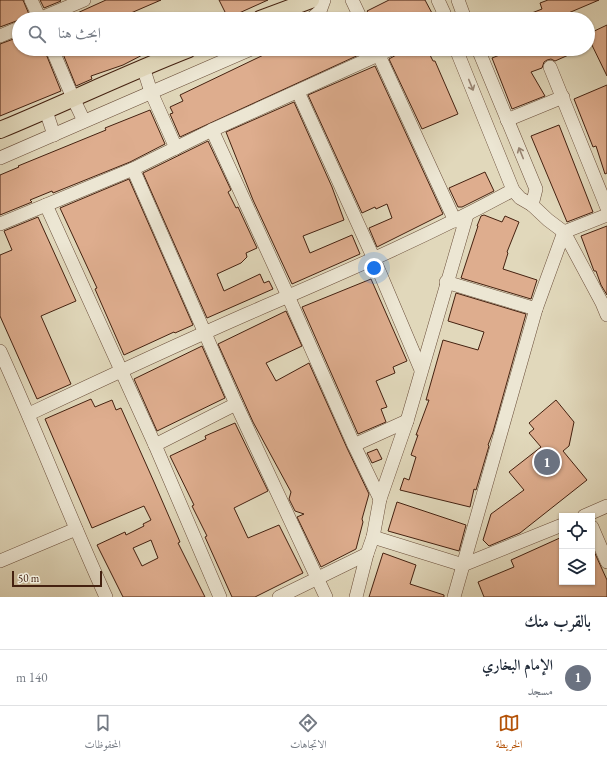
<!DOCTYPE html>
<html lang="ar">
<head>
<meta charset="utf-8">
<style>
  body { margin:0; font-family:"EB Garamond",Amiri,serif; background:#f2f2f3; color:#1f2937; direction:rtl }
  .controls { position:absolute; right:12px; bottom:12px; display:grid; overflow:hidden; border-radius:0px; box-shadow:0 1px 3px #0004 }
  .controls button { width:36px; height:36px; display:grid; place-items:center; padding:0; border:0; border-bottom:1px solid #e0e1e3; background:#fff; color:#1f2937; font:20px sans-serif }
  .scale { position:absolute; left:12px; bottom:10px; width:90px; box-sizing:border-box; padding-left:4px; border:2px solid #442110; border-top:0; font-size:11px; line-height:14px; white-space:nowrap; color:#442110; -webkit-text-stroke:3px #ece6d3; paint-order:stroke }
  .you { position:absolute; left:374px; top:268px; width:14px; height:14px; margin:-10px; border:3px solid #fff; border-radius:50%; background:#1a73e8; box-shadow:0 0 0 6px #1a73e833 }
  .badge { display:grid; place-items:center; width:26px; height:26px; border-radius:50%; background:#b45309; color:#fff; font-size:13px; font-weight:700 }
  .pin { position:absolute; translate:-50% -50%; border:2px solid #fff; box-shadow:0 1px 4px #0006 }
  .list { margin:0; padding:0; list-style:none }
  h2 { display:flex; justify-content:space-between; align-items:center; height:52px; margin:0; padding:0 16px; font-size:17px }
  h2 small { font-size:13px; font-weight:400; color:#747a83 }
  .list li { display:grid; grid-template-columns:26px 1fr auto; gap:12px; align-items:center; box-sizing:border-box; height:56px; padding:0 16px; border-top:1px solid #e0e1e3 }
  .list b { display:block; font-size:15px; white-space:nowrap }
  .list p { margin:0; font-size:13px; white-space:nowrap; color:#747a83 }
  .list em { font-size:13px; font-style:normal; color:#747a83 }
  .icon { flex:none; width:22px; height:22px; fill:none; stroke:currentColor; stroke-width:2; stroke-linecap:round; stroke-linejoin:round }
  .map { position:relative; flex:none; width:607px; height:597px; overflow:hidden; direction:ltr }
  .search { position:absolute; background:#fff; box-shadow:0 1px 3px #0004; left:12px; right:12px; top:12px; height:44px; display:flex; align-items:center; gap:10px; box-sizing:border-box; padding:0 14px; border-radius:22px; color:#747a83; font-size:15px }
  .sheet { height:108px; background:#fff }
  nav { display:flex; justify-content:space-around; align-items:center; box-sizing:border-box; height:56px; border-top:1px solid #e0e1e3; background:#fff; font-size:11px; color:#747a83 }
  nav a { display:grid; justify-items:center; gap:2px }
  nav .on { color:#b45309 }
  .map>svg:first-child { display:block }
</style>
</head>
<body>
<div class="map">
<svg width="607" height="597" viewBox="0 0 607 597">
  <rect width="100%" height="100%" fill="#e1d8bb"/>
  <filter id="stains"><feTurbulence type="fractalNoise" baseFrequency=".005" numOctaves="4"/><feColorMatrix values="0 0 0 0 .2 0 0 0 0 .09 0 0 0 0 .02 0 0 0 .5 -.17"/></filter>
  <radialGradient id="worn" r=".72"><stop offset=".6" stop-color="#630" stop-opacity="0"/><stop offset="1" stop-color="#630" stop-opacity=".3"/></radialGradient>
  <!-- building -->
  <g fill="#dead8e" stroke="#442110" fill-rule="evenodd">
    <polygon points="0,0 23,0 31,19 19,19 19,20 0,27"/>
    <polygon points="40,0 60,0 61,1 44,8"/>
    <polygon points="106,0 161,0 117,19 116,16 108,19 64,19"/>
    <polygon points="219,0 268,0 228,18"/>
    <polygon points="389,0 425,0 433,15 425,19 372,19 367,11"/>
    <polygon points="548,0 599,0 559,17 560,19 519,19 519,18 542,9 540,3"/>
    <polygon points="607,25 607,76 588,37 588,34"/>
    <polygon points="19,37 19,49 44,49 61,91 0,116 0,44"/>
    <polygon points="61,49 154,49 123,65 91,76 92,79 76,86"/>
    <polygon points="276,49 361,49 363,53 180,137 170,114 173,113 170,107 183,101 180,95"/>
    <polygon points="407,49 427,49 433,61 435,61 458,114 422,129 389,59"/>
    <polygon points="515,49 582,49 555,61 551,59 547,60 544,62 542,68 531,72 545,96 512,109 492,58"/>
    <polygon points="375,66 443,214 377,247 369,228 392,218 387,204 376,209 375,207 362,213 308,95"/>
    <polygon points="607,85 607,173 605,174 596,146 593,147 574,99"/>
    <polygon points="294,102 332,187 344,220 303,236 310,253 352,235 360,254 292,284 253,200 226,132"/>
    <polygon points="150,110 165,144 130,162 53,193 52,191 30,200 32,202 0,215 0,175 19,167 18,166 106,130 105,128"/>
    <polygon points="559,125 593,212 567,222 531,136"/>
    <polygon points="208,141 231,190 228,192 236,208 238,207 257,248 246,253 247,257 241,263 217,274 224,291 260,274 264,283 269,281 273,289 207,318 143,173"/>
    <polygon points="485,172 494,191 462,207 458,207 449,188"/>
    <polygon points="129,179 193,325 175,333 174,332 124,355 102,305 95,289 97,288 60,208"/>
    <polygon points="484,215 502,222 505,216 519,222 507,252 508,253 503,269 537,280 531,299 461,278 478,226 477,226 481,216"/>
    <polygon points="38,217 76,301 41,316 71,384 37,399 0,316 0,255 12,250 4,231"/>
    <polygon points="607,226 607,295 601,285 596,271 594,271 581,236"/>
    <polygon points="371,279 407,361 393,367 395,373 376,381 387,407 381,409 386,422 358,434 302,307"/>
    <polygon points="456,293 526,314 493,432 488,445 489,446 476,490 474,489 470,507 400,490 404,478 409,480 416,457 411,455 418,435 416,435 429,400 426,400 443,340 478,350 484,332 448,321"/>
    <polygon points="286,311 302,346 266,363 276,381 309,363 347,448 369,494 362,519 363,522 356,549 321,567 297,517 304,514 295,511 289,499 291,492 253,422 218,344"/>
    <polygon points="202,346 225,398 157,431 134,379"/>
    <path d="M91 399 95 407 112 400 116 410 121 408 154 482 180 542 178 543 205 597H123L97 545 125 532 126 535 144 526 143 524 151 520 144 506 92 528 45 419ZM151 540 158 558 142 566 133 548Z"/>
    <polygon points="556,400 574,422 569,446 563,451 587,480 520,533 489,546 483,540 491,514 524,490 509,472 541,447 529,433 534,429 529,423"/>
    <polygon points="235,423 268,491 234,508 248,538 279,525 303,573 255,597 232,597 205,537 207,536 192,506 194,505 170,456 206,439 205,436"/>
    <polygon points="377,449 382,459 372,463 367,453"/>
    <polygon points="397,502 466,525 459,551 388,531"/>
    <polygon points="562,537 562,582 592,582 592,547 607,580 607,597 484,597 478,582 514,567 511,560"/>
    <polygon points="383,553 416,565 410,584 444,595 444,597 369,597"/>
  </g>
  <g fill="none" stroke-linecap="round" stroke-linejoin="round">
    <!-- minor casing -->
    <g stroke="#6b4f3b" stroke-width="14">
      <g id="minor">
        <polyline points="31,0 40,19"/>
        <polyline points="352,0 361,19"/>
        <polyline points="438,0 444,13 445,19"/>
        <polyline points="458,0 465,19"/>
        <polyline points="39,19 84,0"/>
        <polyline points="311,19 320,11 324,0"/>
        <polyline points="0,36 19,28"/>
        <polyline points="52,49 73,98 84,121"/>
        <polyline points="376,49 455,221"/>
        <polyline points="456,49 513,190 520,198 532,205 548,220 564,232 602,303 607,315"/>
        <polyline points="478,49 536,189 532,205"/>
        <polyline points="143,67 151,92 176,148"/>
        <polyline points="550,67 607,208"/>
        <polyline points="298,92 374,259 421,370"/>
        <polyline points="46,111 54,135"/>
        <polyline points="507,120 563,97"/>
        <polyline points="212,130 288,296 354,445 380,499"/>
        <polyline points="0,158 251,49"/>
        <polyline points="133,169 236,404 326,597"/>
        <polyline points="46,205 155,445 220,597"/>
        <polyline points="0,224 133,169 212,130 391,49"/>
        <polyline points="446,282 536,309"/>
        <path d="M0 351C37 432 69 516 106 597"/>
        <path d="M29 414C101 380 174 346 247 314 337 275 427 237 513 190"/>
        <polyline points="155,445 236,404"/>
        <polyline points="354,445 407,421"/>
        <polyline points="584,516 607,506"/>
        <polyline points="592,527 607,562"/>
        <polyline points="373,537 463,565 562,525"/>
        <polyline points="0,561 76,529"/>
        <polyline points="279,597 367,554"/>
        <polyline points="356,597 367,554 373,537 380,499 407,421 467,215"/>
        <polyline points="454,597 536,309 564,232 607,215"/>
      </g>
    </g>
    <!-- major casing -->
    <g stroke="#442110" stroke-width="18">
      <g id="major">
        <polyline points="260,19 311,0"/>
        <path d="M0 130C63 104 125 74 189 49"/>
      </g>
    </g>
    <!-- minor -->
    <use href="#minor" stroke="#ece6d3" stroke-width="13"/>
    <!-- major -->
    <use href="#major" stroke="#e1d8bb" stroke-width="16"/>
  </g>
  <!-- one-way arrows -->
  <defs><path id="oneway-shaft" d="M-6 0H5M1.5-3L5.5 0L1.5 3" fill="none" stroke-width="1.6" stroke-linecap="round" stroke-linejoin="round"/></defs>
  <g stroke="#988472">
    <use href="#oneway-shaft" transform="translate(471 85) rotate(68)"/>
    <use href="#oneway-shaft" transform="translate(521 153) rotate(-112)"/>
  </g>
  <rect width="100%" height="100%" filter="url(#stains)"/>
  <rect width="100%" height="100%" fill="url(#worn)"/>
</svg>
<div class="controls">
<button><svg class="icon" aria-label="locate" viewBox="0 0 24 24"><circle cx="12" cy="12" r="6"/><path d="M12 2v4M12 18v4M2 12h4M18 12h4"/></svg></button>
<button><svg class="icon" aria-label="layers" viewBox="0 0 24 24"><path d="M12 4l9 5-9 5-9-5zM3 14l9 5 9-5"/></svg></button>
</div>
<div class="scale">50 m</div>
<div class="you"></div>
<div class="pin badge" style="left:547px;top:462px;background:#6b7280">1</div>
<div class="search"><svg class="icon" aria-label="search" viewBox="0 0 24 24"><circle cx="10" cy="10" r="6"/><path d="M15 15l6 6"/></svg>ابحث هنا</div>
</div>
<section class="sheet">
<h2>بالقرب منك<small></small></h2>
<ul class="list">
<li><span class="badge" style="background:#6b7280">1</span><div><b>الإمام البخاري</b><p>مسجد</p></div><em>140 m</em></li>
</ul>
</section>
<nav>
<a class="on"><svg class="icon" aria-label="map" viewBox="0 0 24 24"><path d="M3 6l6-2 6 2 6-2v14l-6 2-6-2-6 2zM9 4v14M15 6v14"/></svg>الخريطة</a>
<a><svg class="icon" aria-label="directions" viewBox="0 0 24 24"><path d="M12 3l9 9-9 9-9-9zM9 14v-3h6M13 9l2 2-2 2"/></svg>الاتجاهات</a>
<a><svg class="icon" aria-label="saved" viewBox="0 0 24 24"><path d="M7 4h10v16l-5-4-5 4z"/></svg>المحفوظات</a>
</nav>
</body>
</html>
